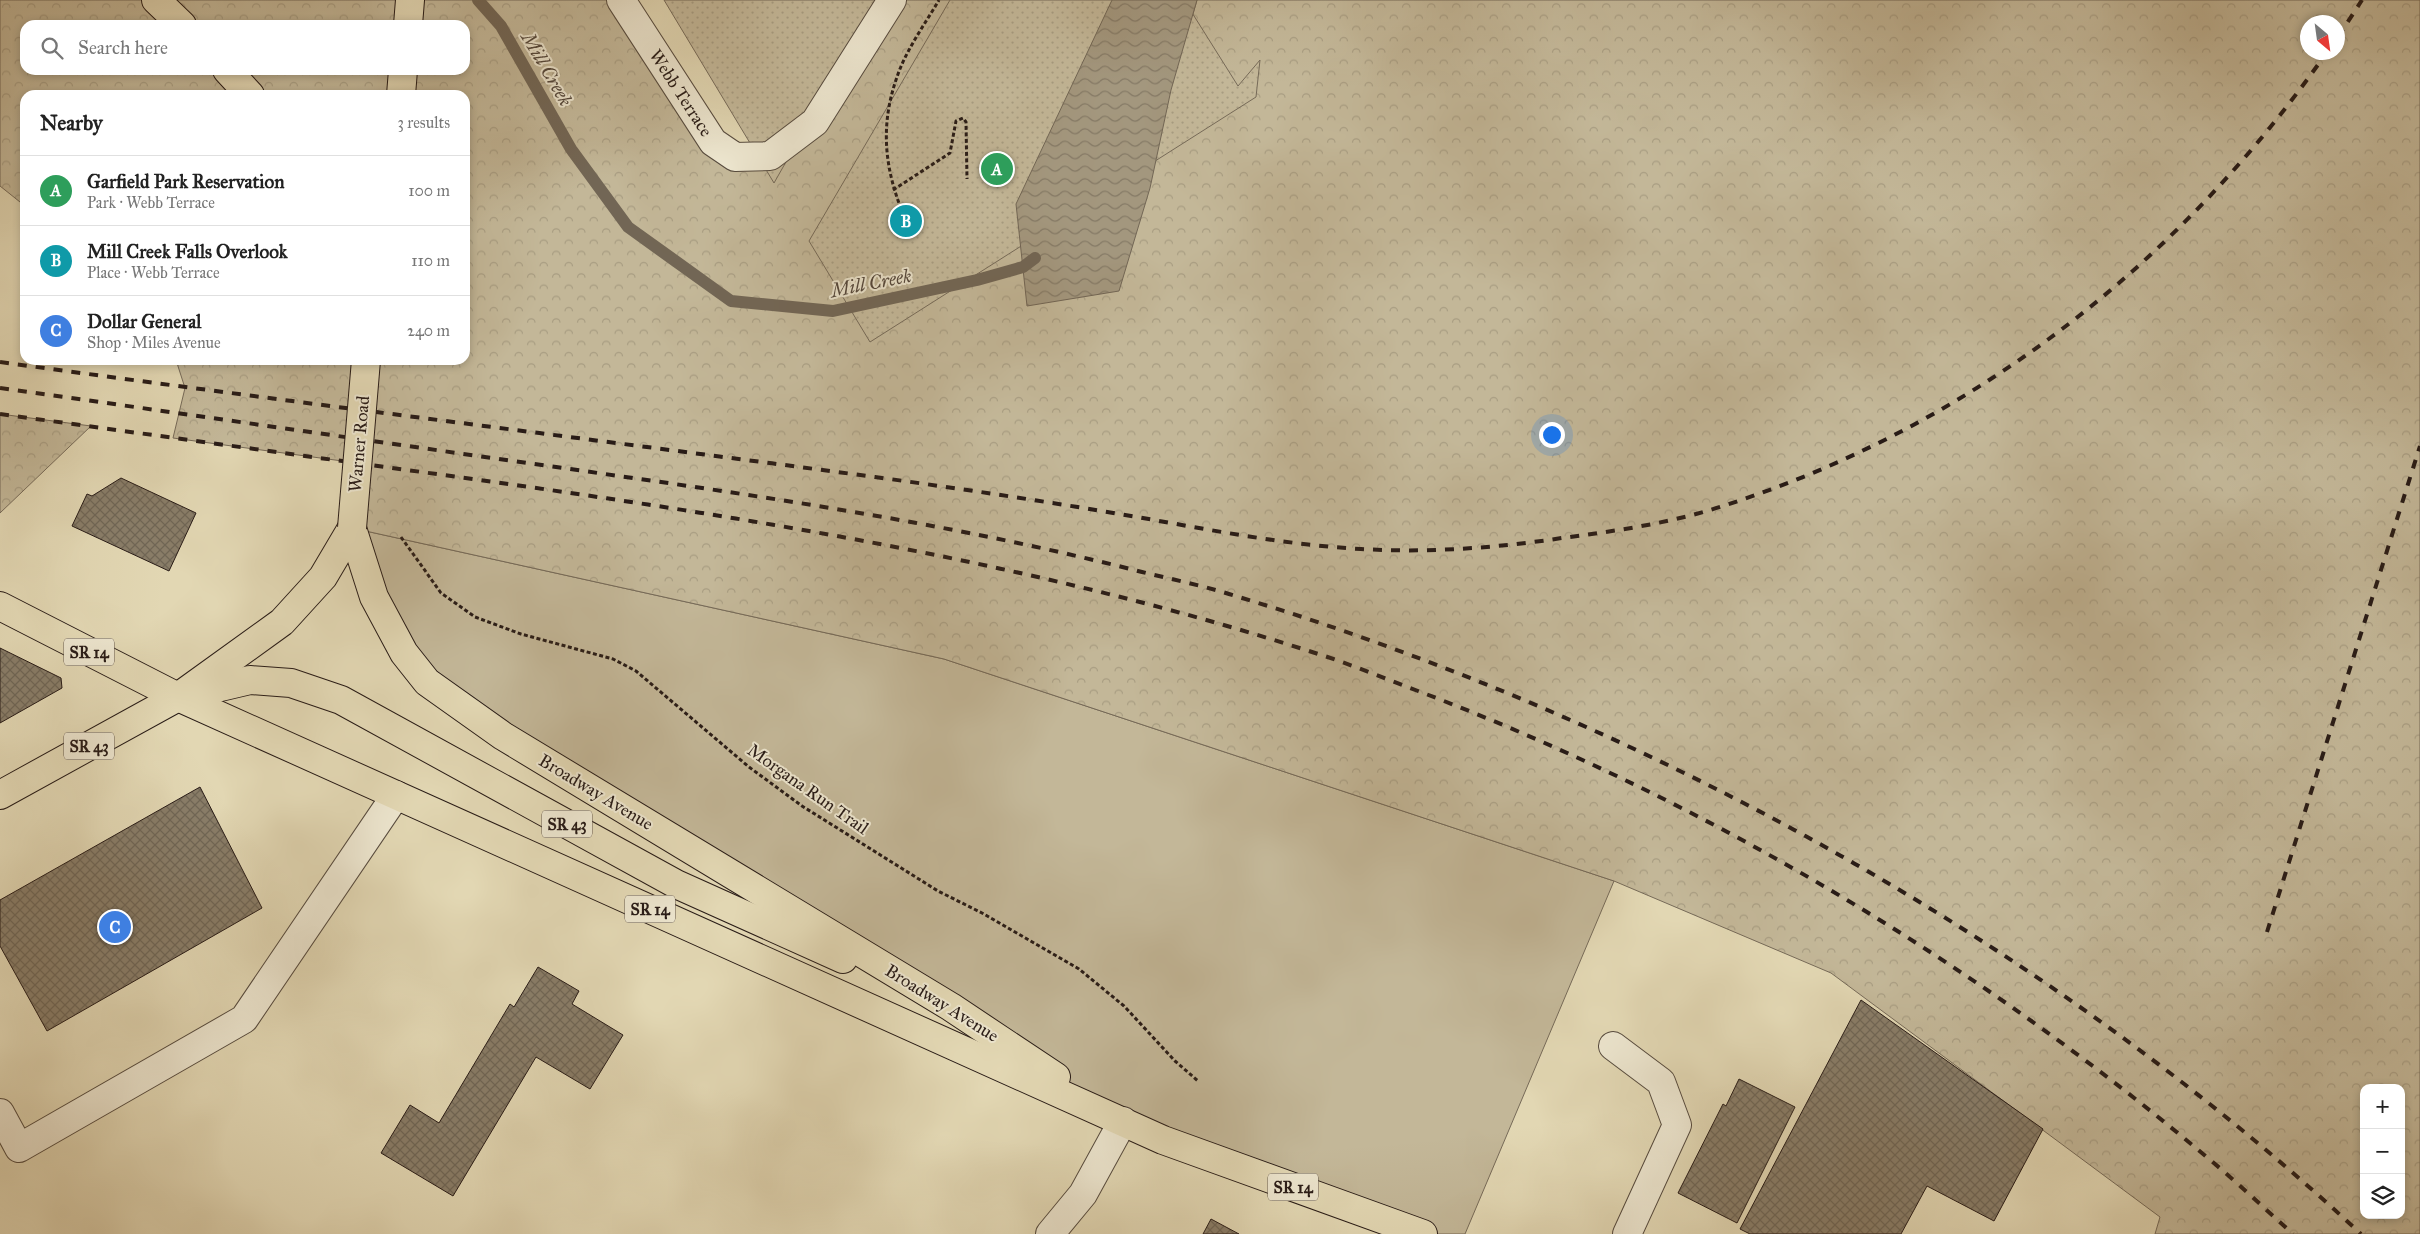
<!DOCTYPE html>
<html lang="en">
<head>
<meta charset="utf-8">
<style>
  body { margin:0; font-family:"IM FELL Great Primer",serif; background:#f2f2f2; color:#222 }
  .controls { position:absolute; right:15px; bottom:15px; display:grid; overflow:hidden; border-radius:10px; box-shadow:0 2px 8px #0003 }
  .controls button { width:45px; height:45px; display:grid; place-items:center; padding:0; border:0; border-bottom:1px solid #e0e0e0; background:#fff; color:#222; font:25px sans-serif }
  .compass { position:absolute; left:2300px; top:15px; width:45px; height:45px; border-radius:50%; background:#fff; box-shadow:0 2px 8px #0003; rotate:151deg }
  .you { position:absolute; left:1551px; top:434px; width:18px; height:18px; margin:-12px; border:4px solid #fff; border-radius:50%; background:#1a73e8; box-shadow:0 0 0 8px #1a73e833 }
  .badge { display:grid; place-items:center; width:32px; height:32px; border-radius:50%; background:#b45309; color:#fff; font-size:16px; font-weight:700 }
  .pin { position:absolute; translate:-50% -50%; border:2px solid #fff; box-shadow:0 1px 5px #0006 }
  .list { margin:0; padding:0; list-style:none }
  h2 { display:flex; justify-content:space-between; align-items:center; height:65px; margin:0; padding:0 20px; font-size:21px }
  h2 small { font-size:16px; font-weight:400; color:#767676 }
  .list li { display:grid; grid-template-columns:32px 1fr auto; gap:15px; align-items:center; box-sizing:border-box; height:70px; padding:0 20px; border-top:1px solid #e0e0e0 }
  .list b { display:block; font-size:19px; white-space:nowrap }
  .list p { margin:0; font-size:16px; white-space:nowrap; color:#767676 }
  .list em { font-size:16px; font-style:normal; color:#767676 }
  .icon { flex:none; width:28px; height:28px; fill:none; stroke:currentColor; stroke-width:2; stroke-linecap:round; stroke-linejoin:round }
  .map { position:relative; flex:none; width:2420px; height:1234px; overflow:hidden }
  .search { position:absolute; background:#fff; box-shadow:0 2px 8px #0003; left:20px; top:20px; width:450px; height:55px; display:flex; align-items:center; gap:12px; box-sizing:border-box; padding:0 18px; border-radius:15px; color:#767676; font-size:19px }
  .panel { position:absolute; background:#fff; box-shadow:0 2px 8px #0003; left:20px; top:90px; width:450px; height:275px; border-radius:15px }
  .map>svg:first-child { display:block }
</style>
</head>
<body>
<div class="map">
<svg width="2420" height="1234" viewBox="0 0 2420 1234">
  <defs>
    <pattern id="forest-crowns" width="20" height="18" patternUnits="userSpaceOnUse" patternTransform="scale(1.25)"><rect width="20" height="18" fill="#c3b798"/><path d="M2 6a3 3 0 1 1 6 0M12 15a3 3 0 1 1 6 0" fill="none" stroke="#a89d82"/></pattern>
    <pattern id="park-dots" width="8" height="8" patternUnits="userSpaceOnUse" patternTransform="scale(1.25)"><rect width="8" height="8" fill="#c3b798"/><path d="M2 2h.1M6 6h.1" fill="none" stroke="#a89d82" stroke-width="1.8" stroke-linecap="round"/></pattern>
    <pattern id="water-waves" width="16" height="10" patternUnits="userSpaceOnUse" patternTransform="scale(1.25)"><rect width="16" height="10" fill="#a3977e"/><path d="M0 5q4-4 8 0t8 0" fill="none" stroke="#857a66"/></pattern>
    <pattern id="building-cross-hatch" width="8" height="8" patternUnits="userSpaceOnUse" patternTransform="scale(1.25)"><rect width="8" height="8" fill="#897d68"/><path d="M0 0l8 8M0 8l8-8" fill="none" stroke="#706655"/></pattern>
  </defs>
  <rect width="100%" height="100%" fill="#e2d7b3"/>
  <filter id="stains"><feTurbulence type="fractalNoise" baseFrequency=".004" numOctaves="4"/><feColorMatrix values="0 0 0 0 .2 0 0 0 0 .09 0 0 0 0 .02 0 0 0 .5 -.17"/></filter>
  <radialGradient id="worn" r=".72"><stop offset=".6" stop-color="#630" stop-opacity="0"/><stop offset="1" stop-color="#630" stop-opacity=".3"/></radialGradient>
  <!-- grass -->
  <polygon fill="#c3b798" stroke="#766a58" points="352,528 944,659 1614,881 1465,1234 1423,1234 1123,1121 427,682"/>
  <!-- forest -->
  <g fill="url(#forest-crowns)" stroke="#766a58" fill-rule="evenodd">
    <path d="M0 0H621L713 142 770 156 892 0H1112L1171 90 1197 0H2420V1234H2155L2160 1217 1831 973 1614 881 944 659 352 528 357 463 173 438 185 388 176 360H465V95H25V206L0 186ZM2308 22H2338V52H2308ZM25 25H465V70H25ZM2364 1088H2401V1215H2364Z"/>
    <polygon points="0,414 91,426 0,513"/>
  </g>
  <!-- park -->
  <g fill="url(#park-dots)" stroke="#766a58">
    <polygon points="664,0 878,0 774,183"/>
    <polygon points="950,0 1184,0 1238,86 1260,60 1256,97 870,342 809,241"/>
  </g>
  <!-- water -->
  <polygon fill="url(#water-waves)" stroke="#726655" points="1112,0 1197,0 1171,90 1150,188 1119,291 1027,306 1016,204"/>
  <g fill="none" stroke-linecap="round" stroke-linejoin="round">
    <!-- stream -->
    <polyline stroke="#726655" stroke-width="12" points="478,0 501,26 571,149 628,227 731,301 833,311 977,280 1023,267 1035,258"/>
  </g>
  <!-- building -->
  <g fill="url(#building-cross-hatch)" stroke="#291c17">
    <polygon points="121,478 196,513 169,571 72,526 87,494 92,496"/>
    <polygon points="0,648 61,678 62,688 0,723"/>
    <polygon points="200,787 262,908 47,1031 0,946 0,900"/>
    <polygon points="538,967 579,991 572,1004 623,1035 590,1089 536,1057 453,1196 381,1153 410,1105 439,1123 510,1004 514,1007"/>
    <polygon points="1861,1000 2043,1129 1994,1221 1927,1186 1901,1234 1750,1234 1740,1229"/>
    <polygon points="1739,1079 1795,1107 1737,1223 1678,1193 1723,1104 1726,1106"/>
    <polygon points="1211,1219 1239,1234 1203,1234"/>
  </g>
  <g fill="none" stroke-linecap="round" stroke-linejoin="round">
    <!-- minor casing -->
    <g stroke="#574b3e" stroke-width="30">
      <g id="minor">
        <polyline points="621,0 713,142 735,157 770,156 815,122 892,0"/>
        <polyline points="1613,1046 1661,1082 1677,1125 1627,1234"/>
        <polyline points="0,1113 19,1148 244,1019 396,795"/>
        <polyline points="1050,1234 1083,1194 1123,1121"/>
      </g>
    </g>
    <!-- major casing -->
    <g stroke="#291c17" stroke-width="30">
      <g id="major">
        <polyline points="156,0 182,25"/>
        <polyline points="408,25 410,0"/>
        <polyline points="227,70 250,95"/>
        <polyline points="401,95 403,70"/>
        <polyline points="352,528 374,597 404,653 427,682 503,736 951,1007 1056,1077"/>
        <polyline points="0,606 178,697 1163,1140 1423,1234"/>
        <polyline points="178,697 250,680 291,683 341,700 676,884 843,959"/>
        <polyline points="0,795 178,697 282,622 323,577 352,528"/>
      </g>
    </g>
    <!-- path -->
    <g stroke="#291c17" stroke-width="3" stroke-dasharray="4 2.5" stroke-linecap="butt">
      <polyline points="893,190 950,153 956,121 963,118 966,122 967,179"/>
      <path d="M906 221C885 172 879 128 897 77 906 50 925 24 939 0"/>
      <polyline points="401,537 441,593 475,617 521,634 613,659 636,671 749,767 802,806 938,891 982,913 1079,969 1124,1006 1175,1061 1198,1081"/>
    </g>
    <!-- minor -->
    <use href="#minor" stroke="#ece5ce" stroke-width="28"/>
    <!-- major -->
    <use href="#major" stroke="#e2d7b3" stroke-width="28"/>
    <!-- rail -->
    <g stroke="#291c17" stroke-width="4" stroke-dasharray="9 9" stroke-linecap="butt">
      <polyline points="2338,37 2362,0"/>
      <path d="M0 362C291 402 583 438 875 477 963 489 1050 502 1137 517 1211 530 1286 545 1361 549 1428 553 1496 548 1562 538 1616 531 1671 523 1723 506 1970 427 2178 265 2327 52"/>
      <path d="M0 388C200 416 399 445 598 473 781 499 963 526 1142 572 1171 579 1200 585 1229 594 1640 717 2046 941 2361 1234"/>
      <path d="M0 414C153 435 305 456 458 477 746 517 1034 562 1312 652 1348 663 1383 678 1418 691 1703 799 1976 962 2209 1159 2238 1183 2265 1209 2293 1234"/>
      <polyline points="2267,932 2420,446"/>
    </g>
    <!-- major-bridge casing -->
    <g stroke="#291c17" stroke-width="30" stroke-linecap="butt">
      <polyline id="major-bridge" points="352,528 366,360"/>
    </g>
    <!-- major-bridge -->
    <use href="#major-bridge" stroke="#e2d7b3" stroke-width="28"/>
  </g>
  <g text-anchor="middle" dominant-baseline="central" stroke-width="4" stroke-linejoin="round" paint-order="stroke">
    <!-- shield labels -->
    <g fill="#ece5ce" stroke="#64584e" stroke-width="1">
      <rect x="64" y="638.5" width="50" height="27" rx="4"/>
      <rect x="64" y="732.5" width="50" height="27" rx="4"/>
      <rect x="542" y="810.5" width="50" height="27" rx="4"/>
      <rect x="625" y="895.5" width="50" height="27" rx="4"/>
      <rect x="1268" y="1173.5" width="50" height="27" rx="4"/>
    </g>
    <g font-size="16" font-weight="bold" fill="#291c17">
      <text x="89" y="652">SR 14</text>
      <text x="89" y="746">SR 43</text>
      <text x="567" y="824">SR 43</text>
      <text x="650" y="909">SR 14</text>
      <text x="1293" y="1187">SR 14</text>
    </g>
    <!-- street labels -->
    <g font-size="18" fill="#291c17" stroke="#ece5ce">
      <text transform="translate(681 93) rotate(57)">Webb Terrace</text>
      <text transform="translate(359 444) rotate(-85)">Warner Road</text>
      <text transform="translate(808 789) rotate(35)">Morgana Run Trail</text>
      <text transform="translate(596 792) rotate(31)">Broadway Avenue</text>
      <text transform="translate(942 1003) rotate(32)">Broadway Avenue</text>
    </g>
    <!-- water labels -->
    <g font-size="19" font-style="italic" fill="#54473b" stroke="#ece5ce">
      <text transform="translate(547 69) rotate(60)">Mill Creek</text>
      <text transform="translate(871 283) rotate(-11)">Mill Creek</text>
    </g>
  </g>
  <rect width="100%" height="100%" filter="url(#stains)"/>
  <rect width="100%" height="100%" fill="url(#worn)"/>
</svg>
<div class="controls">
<button>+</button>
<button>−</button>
<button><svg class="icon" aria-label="layers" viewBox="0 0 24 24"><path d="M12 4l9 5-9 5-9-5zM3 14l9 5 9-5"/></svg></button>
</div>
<svg class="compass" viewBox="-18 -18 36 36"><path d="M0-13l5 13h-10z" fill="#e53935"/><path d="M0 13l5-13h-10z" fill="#767676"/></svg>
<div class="you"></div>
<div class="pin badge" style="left:997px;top:169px;background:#2e9e5b">A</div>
<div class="pin badge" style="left:906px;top:221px;background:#0f9aa8">B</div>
<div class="pin badge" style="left:115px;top:927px;background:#3f7fe0">C</div>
<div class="search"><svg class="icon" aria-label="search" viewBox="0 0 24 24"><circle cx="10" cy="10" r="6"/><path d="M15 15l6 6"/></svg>Search here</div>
<section class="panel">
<h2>Nearby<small>3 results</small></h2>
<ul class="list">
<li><span class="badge" style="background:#2e9e5b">A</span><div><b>Garfield Park Reservation</b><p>Park · Webb Terrace</p></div><em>100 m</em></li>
<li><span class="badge" style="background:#0f9aa8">B</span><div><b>Mill Creek Falls Overlook</b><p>Place · Webb Terrace</p></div><em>110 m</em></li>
<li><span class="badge" style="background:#3f7fe0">C</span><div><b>Dollar General</b><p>Shop · Miles Avenue</p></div><em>240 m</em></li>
</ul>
</section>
</div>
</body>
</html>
